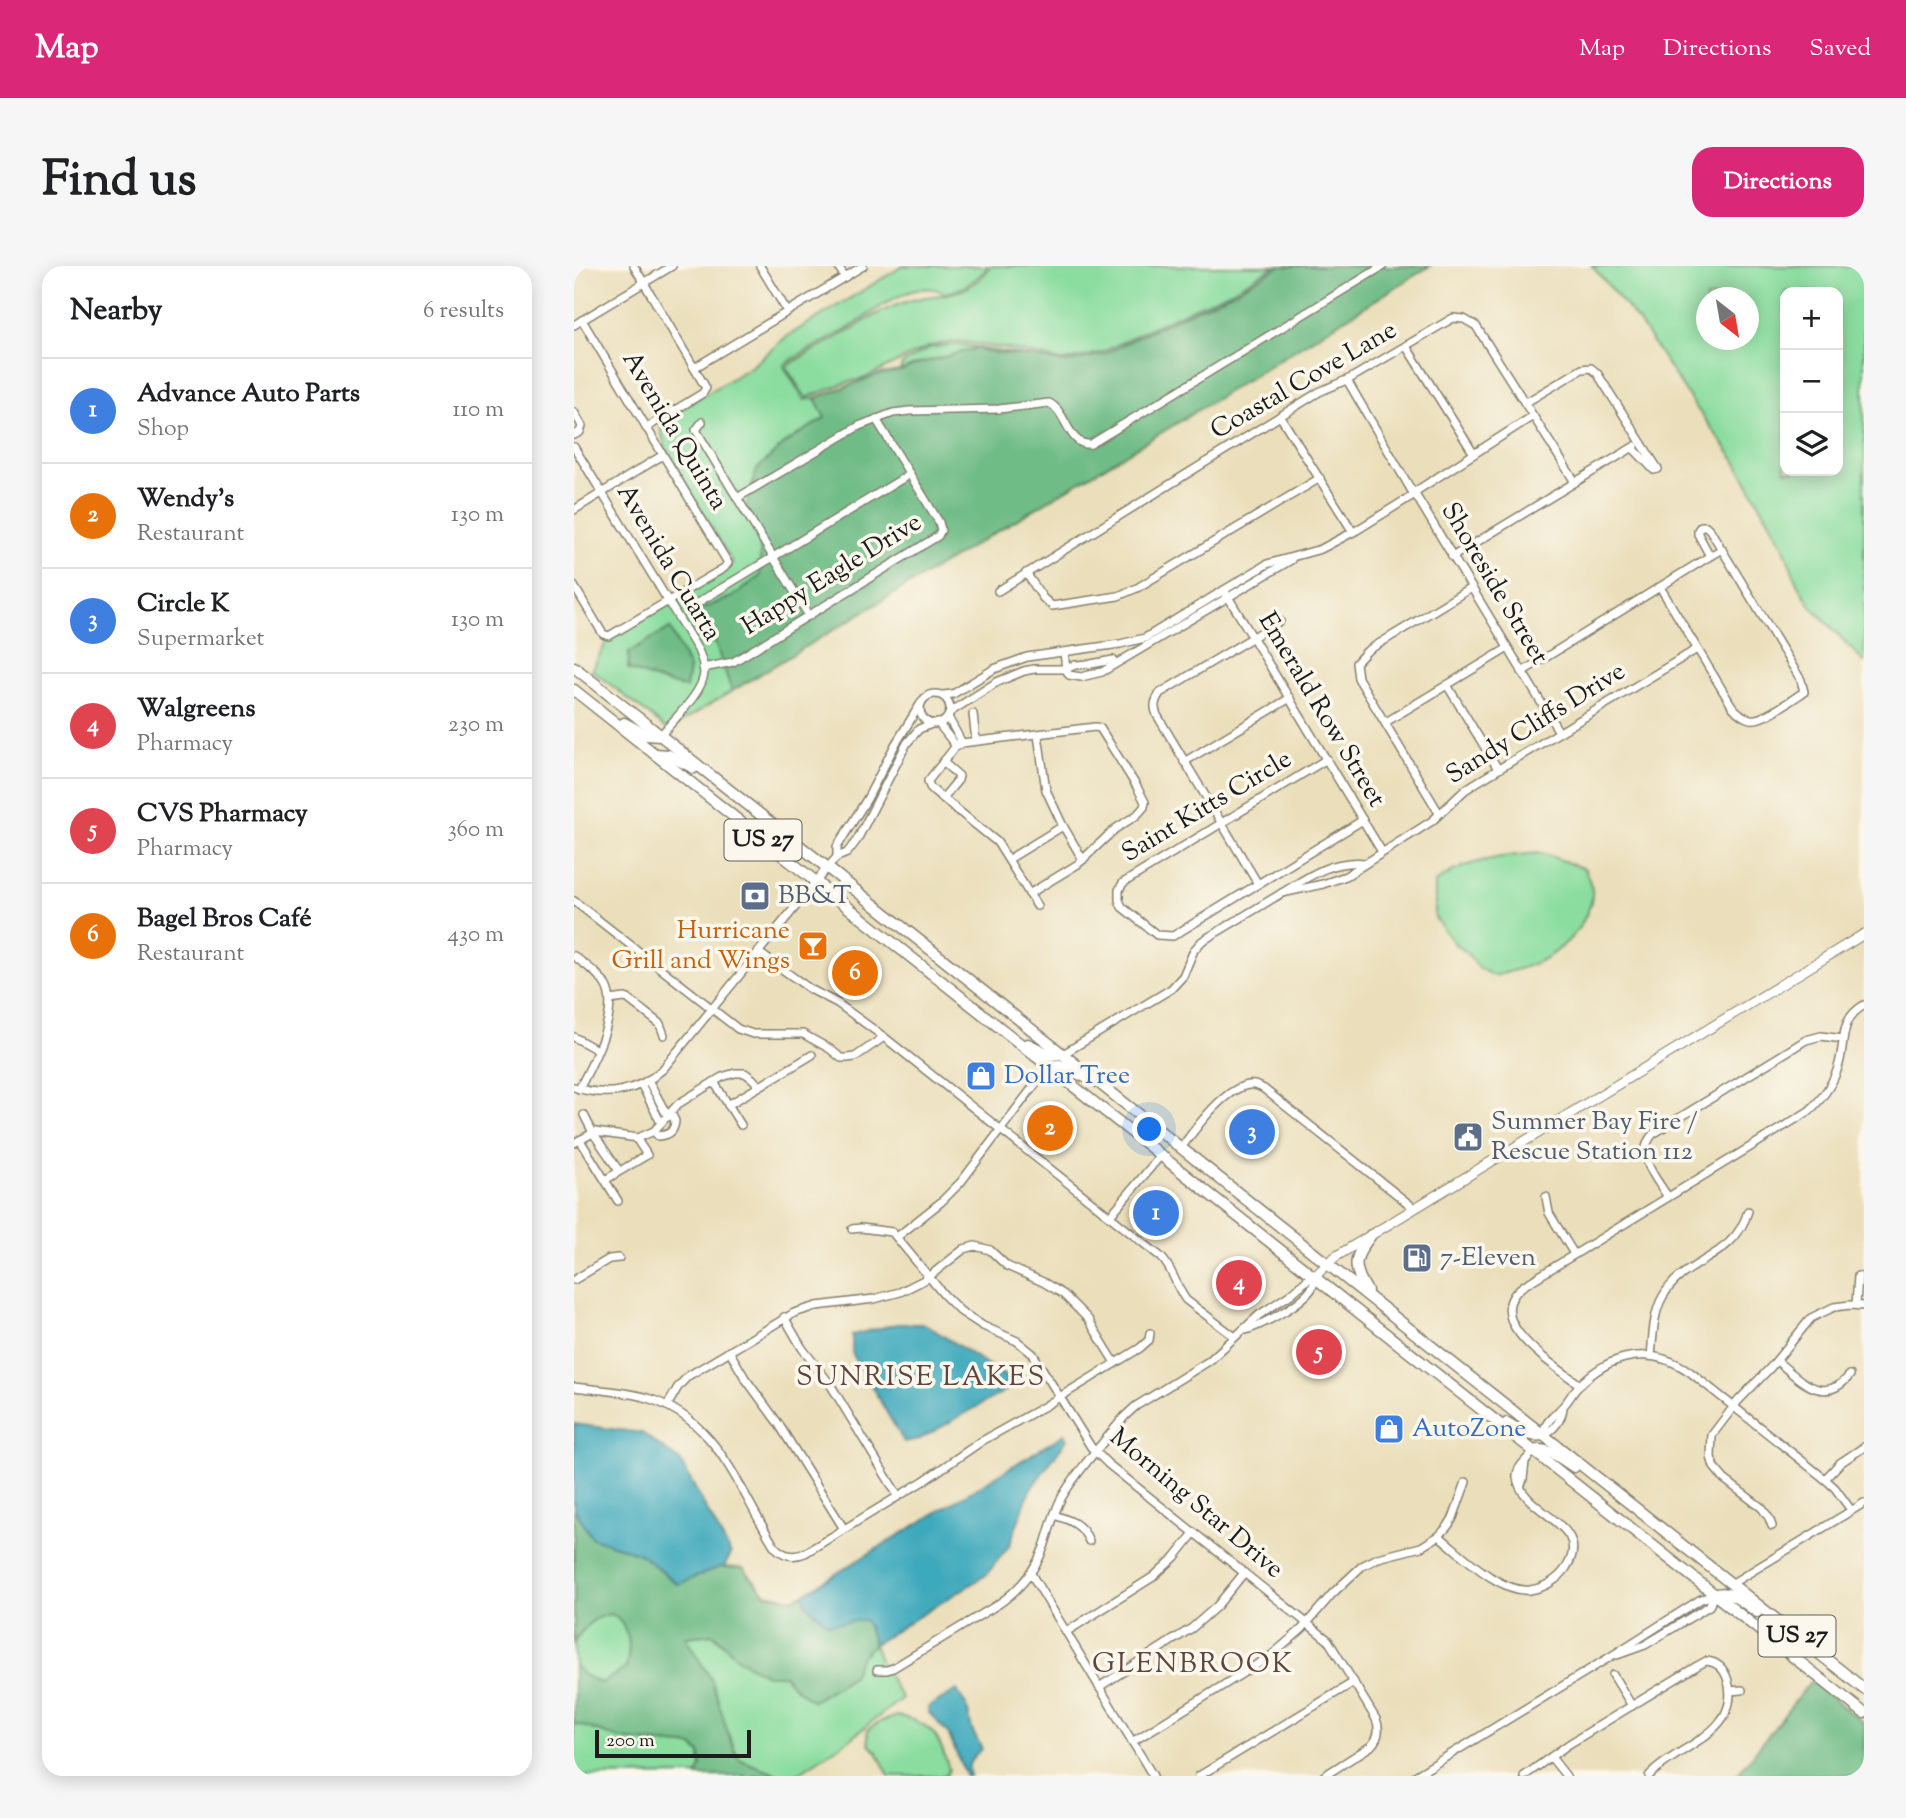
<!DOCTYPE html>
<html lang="en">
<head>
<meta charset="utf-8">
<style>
  body { margin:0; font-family:"Sorts Mill Goudy",serif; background:#f6f6f6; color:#202124 }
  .controls { position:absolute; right:21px; top:21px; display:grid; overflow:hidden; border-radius:14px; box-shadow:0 4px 18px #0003 }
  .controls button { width:63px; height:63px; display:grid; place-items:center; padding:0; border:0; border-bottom:2px solid #e0e0e0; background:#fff; color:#202124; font:35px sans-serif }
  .compass { position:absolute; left:1122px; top:21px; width:63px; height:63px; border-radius:50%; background:#fff; box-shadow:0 4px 18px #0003; rotate:149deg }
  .scale { position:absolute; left:21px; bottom:18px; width:156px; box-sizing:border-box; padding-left:7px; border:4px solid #1c1c1c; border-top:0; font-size:19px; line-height:24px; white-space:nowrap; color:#1c1c1c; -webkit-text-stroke:5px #fbf7ec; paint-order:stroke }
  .you { position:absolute; left:576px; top:864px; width:24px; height:24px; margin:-18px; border:5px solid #fff; border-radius:50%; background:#1a73e8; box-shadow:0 0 0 10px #1a73e833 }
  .badge { display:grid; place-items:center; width:46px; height:46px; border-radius:50%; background:#db2777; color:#fff; font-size:23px; font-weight:700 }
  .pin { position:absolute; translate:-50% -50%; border:4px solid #fff; box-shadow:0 2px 7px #0006 }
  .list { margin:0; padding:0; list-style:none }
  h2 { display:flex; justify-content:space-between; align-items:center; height:91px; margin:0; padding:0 28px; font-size:30px }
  h2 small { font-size:23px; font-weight:400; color:#757577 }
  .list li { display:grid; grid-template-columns:46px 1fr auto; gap:21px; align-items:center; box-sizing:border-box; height:105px; padding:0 28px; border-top:2px solid #e0e0e0 }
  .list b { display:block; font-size:26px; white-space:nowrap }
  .list p { margin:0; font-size:23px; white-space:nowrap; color:#757577 }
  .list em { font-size:23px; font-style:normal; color:#757577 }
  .icon { flex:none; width:38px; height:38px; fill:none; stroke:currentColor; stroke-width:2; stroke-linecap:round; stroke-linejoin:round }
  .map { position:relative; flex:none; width:1290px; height:1510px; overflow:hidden; border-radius:21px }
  header { display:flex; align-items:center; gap:42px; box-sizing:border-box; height:98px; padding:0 35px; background:#db2777; color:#fff }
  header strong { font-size:33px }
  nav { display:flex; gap:38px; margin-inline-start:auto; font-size:24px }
  .intro { display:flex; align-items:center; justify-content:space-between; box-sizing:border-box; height:168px; padding:0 42px }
  h1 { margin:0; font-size:49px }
  .button { padding:18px 32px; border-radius:21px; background:#db2777; color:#fff; font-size:24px; font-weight:700 }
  main { display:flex; gap:42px; padding:0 42px }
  aside { flex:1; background:#fff; border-radius:21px; box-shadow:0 4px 18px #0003 }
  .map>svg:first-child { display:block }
</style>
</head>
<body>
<header>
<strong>Map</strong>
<nav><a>Map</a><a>Directions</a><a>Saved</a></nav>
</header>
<div class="intro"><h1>Find us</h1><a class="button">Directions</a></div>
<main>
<aside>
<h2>Nearby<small>6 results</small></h2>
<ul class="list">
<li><span class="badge" style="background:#3f7fe0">1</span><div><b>Advance Auto Parts</b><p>Shop</p></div><em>110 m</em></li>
<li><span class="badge" style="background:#e8710a">2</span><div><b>Wendy's</b><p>Restaurant</p></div><em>130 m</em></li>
<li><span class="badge" style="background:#3f7fe0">3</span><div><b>Circle K</b><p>Supermarket</p></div><em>130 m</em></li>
<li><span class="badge" style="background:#e0444e">4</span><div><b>Walgreens</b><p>Pharmacy</p></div><em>230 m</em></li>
<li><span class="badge" style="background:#e0444e">5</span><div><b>CVS Pharmacy</b><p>Pharmacy</p></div><em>360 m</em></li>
<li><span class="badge" style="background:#e8710a">6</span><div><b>Bagel Bros Café</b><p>Restaurant</p></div><em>430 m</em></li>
</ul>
</aside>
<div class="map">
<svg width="1290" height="1510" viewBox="0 0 1290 1510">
  <rect width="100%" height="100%" fill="#fbf7ec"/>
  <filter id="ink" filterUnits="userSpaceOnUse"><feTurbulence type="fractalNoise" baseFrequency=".0143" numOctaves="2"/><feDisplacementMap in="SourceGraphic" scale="14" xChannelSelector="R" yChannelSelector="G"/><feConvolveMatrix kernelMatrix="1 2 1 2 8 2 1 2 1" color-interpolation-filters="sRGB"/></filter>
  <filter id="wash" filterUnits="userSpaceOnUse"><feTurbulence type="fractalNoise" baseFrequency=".00686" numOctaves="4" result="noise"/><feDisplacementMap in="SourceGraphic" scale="28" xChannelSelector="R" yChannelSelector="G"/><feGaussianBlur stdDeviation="1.57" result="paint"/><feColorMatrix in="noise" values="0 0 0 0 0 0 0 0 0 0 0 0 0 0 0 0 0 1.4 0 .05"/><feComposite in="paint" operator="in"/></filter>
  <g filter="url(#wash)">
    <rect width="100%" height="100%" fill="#ebdfbb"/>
    <!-- green -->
    <g fill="#8add9f" stroke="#537c5e" stroke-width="2" fill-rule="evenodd">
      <path d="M329 0H414C403 15 388 24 370 27 361 21 349 22 338 25 314 32 294 51 272 64 251 76 230 85 210 99L211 102 230 134 241 132 252 151 211 177 173 239 186 279V310L158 331 122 345 138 368 158 425 94 464 18 404 33 375 155 303 159 298 92 183 87 166 86 156 178 100 212 71Z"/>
      <path d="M417 0H701L657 25 572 64 529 86 490 95 435 83 383 75 356 80 291 112 274 116 232 132 212 101C232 87 253 78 273 66 283 61 291 54 301 49 316 41 335 34 352 31 380 28 400 25 417 0Z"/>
      <path d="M1018 0H1290V396L1238 341 1223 317 1209 279 1161 194 1121 140 1065 56ZM1211 26H1264V205H1211ZM1132 32H1174V74H1132Z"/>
      <polygon points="383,78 459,91 421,88 403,83 343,98 326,105 328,98 356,82"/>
      <path d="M968 587 1011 603C1013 610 1017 617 1018 624 1019 636 1014 645 1009 655 988 691 957 701 919 710L905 702 891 685 882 679 861 652V617C888 594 933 589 968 587Z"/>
      <path d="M39 1348C58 1363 57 1380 52 1402L27 1417C21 1414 12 1413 7 1408 1 1402 0 1396 0 1388 0 1366 18 1350 39 1348Z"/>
      <polygon points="139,1368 167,1395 193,1409 210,1409 221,1422 239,1435 278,1410 285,1393 300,1378 308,1400 328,1432 276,1473 220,1510 206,1510 165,1493 111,1371"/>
      <path d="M324 1450C360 1457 364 1470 375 1503L372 1510H315L303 1486 295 1478 293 1464 308 1455Z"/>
      <polygon points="0,1457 47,1473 119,1480 126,1487 127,1501 125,1509 0,1510"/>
    </g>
    <!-- forest -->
    <g fill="#6fbc86" stroke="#466c51" stroke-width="2">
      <polygon points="706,0 856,0 600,159 158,425 138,368 121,345 158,331 186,310 186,279 173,239 183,203 211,177 251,152 241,132 306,108 326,105 343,98 403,82 411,86 459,91 490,97 531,88 573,66 658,27"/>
      <polygon points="96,362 115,402 112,422 86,415 54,403 55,386"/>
      <path d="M0 1242 18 1272 66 1288 103 1318 146 1301 169 1302 192 1328 218 1333 229 1328 233 1339 254 1358 292 1353 300 1378 285 1393 278 1410 239 1435 221 1422 210 1409H193L167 1395 140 1368 111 1371 138 1415 156 1473 165 1493 206 1510H123L127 1501 126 1487 119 1480 47 1473 0 1457V1397C7 1409 14 1412 28 1417L52 1402C57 1381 57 1362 38 1348 20 1350 9 1361 0 1377Z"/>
      <polygon points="1237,1415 1290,1457 1290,1510 1163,1509"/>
    </g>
    <!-- water -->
    <g fill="#3ca9bc" stroke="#2c626c" stroke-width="2">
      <polygon points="322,1058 351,1058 443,1118 346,1173 330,1176 278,1087 278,1069"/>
      <polygon points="0,1158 68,1167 106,1195 157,1288 150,1301 146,1301 104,1318 66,1288 18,1272 0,1242"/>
      <polygon points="491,1168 493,1173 456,1224 435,1280 412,1309 300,1378 291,1354 254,1358 233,1339 229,1328"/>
      <path d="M383 1424 393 1441 398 1464 408 1483C398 1491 392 1497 396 1510H392L374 1467 355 1447 354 1441Z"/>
    </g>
  </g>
  <g filter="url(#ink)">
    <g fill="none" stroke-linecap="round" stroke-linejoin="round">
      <!-- minor casing -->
      <g stroke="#847e6c" stroke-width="10">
        <g id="minor">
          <polyline points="60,0 132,122 129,127 72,162"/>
          <polyline points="186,0 213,45"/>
          <polyline points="264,0 271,11"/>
          <polyline points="0,59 98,0"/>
          <polyline points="832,80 900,188"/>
          <polyline points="120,102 289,0"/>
          <polyline points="773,114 839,227 959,150"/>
          <polyline points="951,137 1008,103 1017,102 1023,107 1084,203 1080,204 1059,182"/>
          <polyline points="0,146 8,160 6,166 0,169"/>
          <polyline points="706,150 779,266"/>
          <polyline points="128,156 122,164 235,350"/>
          <path d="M0 181 124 384C127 391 130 398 130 406 130 426 99 454 86 470"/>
          <path d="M163 232 285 160 319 147 335 145 425 143 475 137C493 145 494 181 517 178L809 0"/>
          <polyline points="0,244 89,189"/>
          <polyline points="878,291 1061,180"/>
          <polyline points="452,307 469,332 478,340 544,330 563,322 746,212"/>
          <polyline points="0,320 29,368 35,370 150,302 154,297 8,54"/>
          <path d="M1086 321 1158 440C1163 446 1168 451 1176 453 1189 456 1218 433 1230 426L1227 414 1136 264 1132 260H1127L1124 264V268L1136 290 1148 283"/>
          <polyline points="650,324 808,586"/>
          <polyline points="424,325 745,126 777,112 879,52 890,53 902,60 1001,216"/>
          <polyline points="115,342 336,208"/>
          <polyline points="490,386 492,403 495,409 507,411 528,406 717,294"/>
          <polyline points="129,402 159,396 364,270 367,264 365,256 302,153"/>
          <polyline points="948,406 1136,290"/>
          <polyline points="873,419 924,503"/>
          <circle cx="361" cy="443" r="15"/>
          <polyline points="369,429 379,428 420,403 453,391 546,378 571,372 693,298 747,283 783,264 841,228 985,466"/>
          <polyline points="376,446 423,416 450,405 460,403 492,403 501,399 517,398 539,394"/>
          <polyline points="399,448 402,475"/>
          <polyline points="374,451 388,477"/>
          <polyline points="812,456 934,382"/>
          <polyline points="364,457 382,480"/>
          <polyline points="464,469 472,524 488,558 509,594"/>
          <polyline points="753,493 549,617 545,624 545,634 548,641 583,669 599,670 789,554"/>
          <polyline points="369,496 385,510 384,514 369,532"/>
          <polyline points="610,496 716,432"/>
          <polyline points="865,547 784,412 782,397 793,385 897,322"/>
          <polyline points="263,591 263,581 293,533 321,479 347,437"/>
          <polyline points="435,593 489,560"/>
          <path d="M684 618 583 449C579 440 581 435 586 427L706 355"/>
          <polyline points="708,627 749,618 772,610 858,555 891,524 900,518 1123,383"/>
          <polyline points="455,628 504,598 541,563 563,549 570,541 571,536 563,521 526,462 521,461 388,477 382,480 354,515 356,521 360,525 423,576 463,640"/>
          <polyline points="0,635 164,763 179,768 229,768 256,783 267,792 273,792 281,791 310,771"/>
          <path d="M184 686 236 723 263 737 310 771 587 991C599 1003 602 1021 612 1034L661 1071"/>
          <path d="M0 690C11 699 25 707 32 720 46 746 18 798 5 823"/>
          <polyline points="36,734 51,732 54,733 86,758 90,769"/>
          <polyline points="0,771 23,784"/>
          <path d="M489 788 597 723 609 710 620 684 628 675C652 661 675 647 698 633 729 615 753 593 792 597"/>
          <polyline points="74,814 94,851"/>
          <polyline points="140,816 167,859"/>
          <polyline points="67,818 87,857"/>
          <path d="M0 821C32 832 64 826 89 803L253 602 263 591 273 587 283 574 333 477 345 463 360 457"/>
          <polyline points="154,839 238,789"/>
          <polyline points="10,849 19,867 45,905"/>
          <path d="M80 865 84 870C94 869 100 867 101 855L97 847"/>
          <polyline points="6,874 44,935"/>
          <polyline points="0,877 21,866 64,872 80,865 104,838 148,811 161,807 171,807 179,813 185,820"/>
          <path d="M607 882C621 863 650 822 675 819 681 818 685 820 690 823L840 942"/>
          <polyline points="31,914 73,889 62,872"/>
          <polyline points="972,931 975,947 1000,988"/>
          <path d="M1094 931C1082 912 1060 889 1079 868L1232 774 1247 770 1269 773"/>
          <polyline points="536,950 587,889"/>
          <path d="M278 963 287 962 318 966 370 1029 386 1045 409 1060 443 1075 459 1088 517 1181 534 1198 754 1374 802 1453C806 1463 805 1472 797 1480L750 1510"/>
          <polyline points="323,971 367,936 387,916 475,800"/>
          <polyline points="0,1014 35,993 45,992"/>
          <polyline points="1282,1039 1284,1010"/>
          <polyline points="210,1051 228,1082 256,1118 324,1230"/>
          <path d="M672 1064C690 1058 728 1038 738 1022 741 1017 740 1016 740 1011"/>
          <polyline points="155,1085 171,1112 204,1157 270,1263"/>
          <path d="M1077 1090C1079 1071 1079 1049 1088 1032 1110 991 1160 995 1174 945"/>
          <path d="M1203 1095C1226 1114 1250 1141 1276 1109"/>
          <path d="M1006 1119C982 1100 904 1054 949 1020L1235 845C1249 832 1260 817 1265 798 1272 773 1265 754 1290 739"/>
          <path d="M0 1121C23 1124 47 1125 70 1131 145 1152 163 1222 201 1281 210 1290 219 1292 231 1287L351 1214 408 1175 471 1140 566 1082 575 1074 576 1067"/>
          <polyline points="93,1140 104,1121 114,1110 220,1047 243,1040 300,1033 326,1026 352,1013 390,983 401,980 416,984 433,1000 469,1016 489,1028 514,1053 541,1097"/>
          <path d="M969 1169C970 1155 982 1149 990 1139 995 1134 998 1127 1003 1122 1035 1087 1077 1079 1116 1106L1251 1213 1261 1222 1277 1244"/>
          <path d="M969 1169C980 1164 988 1154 989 1141"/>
          <polyline points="1251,1213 1266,1197 1290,1181"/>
          <polyline points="947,1219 949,1213 951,1196"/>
          <path d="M480 1249C496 1254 508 1258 515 1275"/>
          <polyline points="1198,1260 1195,1252 1188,1242 1150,1213 1140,1201 1137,1191 1138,1169 1164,1135 1197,1101 1237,1052 1260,1041 1276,1039 1290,1040"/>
          <path d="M865 1270C888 1288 925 1327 956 1324 970 1322 984 1314 992 1302 1021 1258 947 1248 943 1211 942 1201 954 1193 960 1185"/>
          <polyline points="456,1306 579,1510"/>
          <polyline points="1157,1318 1290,1237"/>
          <polyline points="492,1366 579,1311 601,1291 620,1267"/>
          <polyline points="1043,1389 1071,1379 1135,1340 1141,1329"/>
          <path d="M303 1404H313L319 1402 423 1339C444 1325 461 1305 470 1281 476 1264 479 1247 488 1231 505 1202 530 1176 551 1150L562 1140 635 1095 685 1049 717 1028 733 1014 740 1011"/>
          <polyline points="1039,1409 1058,1440"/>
          <polyline points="525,1421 618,1362 643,1340 670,1307"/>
          <polyline points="1156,1425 1168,1424"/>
          <polyline points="558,1476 698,1389 728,1363 758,1328 788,1300 804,1292 847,1281 865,1270 874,1260 879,1252 892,1216"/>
          <polyline points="977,1491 992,1510"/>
          <polyline points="625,1510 780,1416"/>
          <polyline points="841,1510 1036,1391 1127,1333 1141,1329"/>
          <path d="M950 1510 995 1478 1123 1400 1132 1395C1144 1396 1151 1404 1154 1415 1168 1467 1102 1480 1075 1510"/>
        </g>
      </g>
      <!-- major casing -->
      <g stroke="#847e6c" stroke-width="11">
        <polyline id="major" points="740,1011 761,991 1290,668"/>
      </g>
      <!-- highway casing -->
      <g stroke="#847e6c" stroke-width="13">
        <g id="highway">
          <polyline points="0,401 1290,1423"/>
          <polyline points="0,424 1290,1447"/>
          <polyline points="50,457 72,469 86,470"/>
          <polyline points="81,488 94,489 120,502"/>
          <polyline points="454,778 476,789 489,788"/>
          <polyline points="475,800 486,799 511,811"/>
          <path d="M793 1025C777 1000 780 991 797 969"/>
          <path d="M933 1157C944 1163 956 1172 969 1169"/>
          <path d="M960 1185C973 1180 989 1194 1000 1201"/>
          <path d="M1141 1329C1154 1322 1172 1338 1183 1346"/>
        </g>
      </g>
      <!-- minor -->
      <use href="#minor" stroke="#fff" stroke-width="7"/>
      <!-- major -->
      <use href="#major" stroke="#fff" stroke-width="9"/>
      <!-- highway -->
      <use href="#highway" stroke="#fff" stroke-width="10"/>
    </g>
  </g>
  <!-- icons -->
  <defs>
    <g id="bank-square" transform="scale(1.575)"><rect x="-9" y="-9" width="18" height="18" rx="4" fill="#5c6f8a" stroke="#fbf7ec"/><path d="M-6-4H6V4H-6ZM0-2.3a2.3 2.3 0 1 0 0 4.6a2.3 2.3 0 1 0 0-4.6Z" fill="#fff"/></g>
    <g id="bar-square" transform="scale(1.575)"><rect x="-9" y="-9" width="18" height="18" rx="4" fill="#e8710a" stroke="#fbf7ec"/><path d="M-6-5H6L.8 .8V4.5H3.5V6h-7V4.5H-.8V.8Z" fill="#fff"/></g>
    <g id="shop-square" transform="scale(1.575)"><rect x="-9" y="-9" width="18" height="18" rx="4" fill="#3f7fe0" stroke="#fbf7ec"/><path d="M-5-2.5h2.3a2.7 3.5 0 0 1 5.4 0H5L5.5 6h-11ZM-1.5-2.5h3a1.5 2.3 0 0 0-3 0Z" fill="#fff"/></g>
    <g id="civic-square" transform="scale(1.575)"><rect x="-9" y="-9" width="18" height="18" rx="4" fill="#5c6f8a" stroke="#fbf7ec"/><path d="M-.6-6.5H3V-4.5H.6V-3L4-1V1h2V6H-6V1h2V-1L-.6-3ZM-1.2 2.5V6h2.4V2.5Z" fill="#fff"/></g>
    <g id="fuel-square" transform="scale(1.575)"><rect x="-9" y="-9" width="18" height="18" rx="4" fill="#5c6f8a" stroke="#fbf7ec"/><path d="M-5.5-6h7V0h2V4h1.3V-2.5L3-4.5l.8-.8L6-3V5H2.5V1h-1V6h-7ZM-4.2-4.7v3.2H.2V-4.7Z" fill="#fff"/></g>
  </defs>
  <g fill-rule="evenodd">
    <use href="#bank-square" x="181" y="630"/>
    <use href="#bar-square" x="239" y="680"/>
    <use href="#shop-square" x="407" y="810"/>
    <use href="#civic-square" x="894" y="871"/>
    <use href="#fuel-square" x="843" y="992"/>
    <use href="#shop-square" x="815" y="1163"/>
  </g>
  <g text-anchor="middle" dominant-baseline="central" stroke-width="7" stroke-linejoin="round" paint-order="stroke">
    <!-- shield labels -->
    <g fill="#fbf7ec" stroke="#5f5e5a" stroke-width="2">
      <rect x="150.5" y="553.5" width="77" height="41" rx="5"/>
      <rect x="1184.5" y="1349.5" width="77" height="41" rx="5"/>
    </g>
    <g font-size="24" font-weight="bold" fill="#1c1c1c">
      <text x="189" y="574">US 27</text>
      <text x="1223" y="1370">US 27</text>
    </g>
    <!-- street labels -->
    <g font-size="26" fill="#1c1c1c" stroke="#fbf7ec">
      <text transform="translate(730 115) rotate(-30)">Coastal Cove Lane</text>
      <text transform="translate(100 165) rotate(59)">Avenida Quinta</text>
      <text transform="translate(94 297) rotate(59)">Avenida Cuarta</text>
      <text transform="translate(258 309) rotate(-32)">Happy Eagle Drive</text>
      <text transform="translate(920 318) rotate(59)">Shoreside Street</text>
      <text transform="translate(747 444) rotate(59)">Emerald Row Street</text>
      <text transform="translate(962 458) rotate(-32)">Sandy Cliffs Drive</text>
      <text transform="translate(633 541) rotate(-31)">Saint Kitts Circle</text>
      <text transform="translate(622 1238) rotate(40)">Morning Star Drive</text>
    </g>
    <!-- service labels -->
    <g font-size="26" fill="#4e5e75" stroke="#fbf7ec" text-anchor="start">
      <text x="204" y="630">BB&amp;T</text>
      <text x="917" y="856">Summer Bay Fire /<tspan x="917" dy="30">Rescue Station 112</tspan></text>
      <text x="866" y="992">7-Eleven</text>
    </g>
    <!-- food labels -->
    <g font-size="26" fill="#c56008" stroke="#fbf7ec" text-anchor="end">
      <text x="216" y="665">Hurricane<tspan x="216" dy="30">Grill and Wings</tspan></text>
    </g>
    <!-- shop labels -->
    <g font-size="26" fill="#366cbe" stroke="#fbf7ec" text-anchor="start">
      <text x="430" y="810">Dollar Tree</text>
      <text x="838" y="1163">AutoZone</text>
    </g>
    <!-- neighbourhood labels -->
    <g font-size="28" letter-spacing="2" fill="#5f453f" stroke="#fbf7ec">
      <text x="347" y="1112">SUNRISE LAKES</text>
      <text x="619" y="1399">GLENBROOK</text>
    </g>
  </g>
</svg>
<div class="controls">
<button>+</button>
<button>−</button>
<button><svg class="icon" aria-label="layers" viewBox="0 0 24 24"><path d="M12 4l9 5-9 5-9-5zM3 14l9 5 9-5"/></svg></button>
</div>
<svg class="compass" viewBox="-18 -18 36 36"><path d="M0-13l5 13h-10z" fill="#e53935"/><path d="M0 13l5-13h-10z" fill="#757577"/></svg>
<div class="scale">200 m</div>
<div class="you"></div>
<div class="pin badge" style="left:582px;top:947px;background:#3f7fe0">1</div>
<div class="pin badge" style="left:476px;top:862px;background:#e8710a">2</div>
<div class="pin badge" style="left:678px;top:866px;background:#3f7fe0">3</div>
<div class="pin badge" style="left:665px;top:1017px;background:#e0444e">4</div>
<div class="pin badge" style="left:745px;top:1086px;background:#e0444e">5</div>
<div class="pin badge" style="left:281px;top:707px;background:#e8710a">6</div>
</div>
</main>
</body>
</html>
